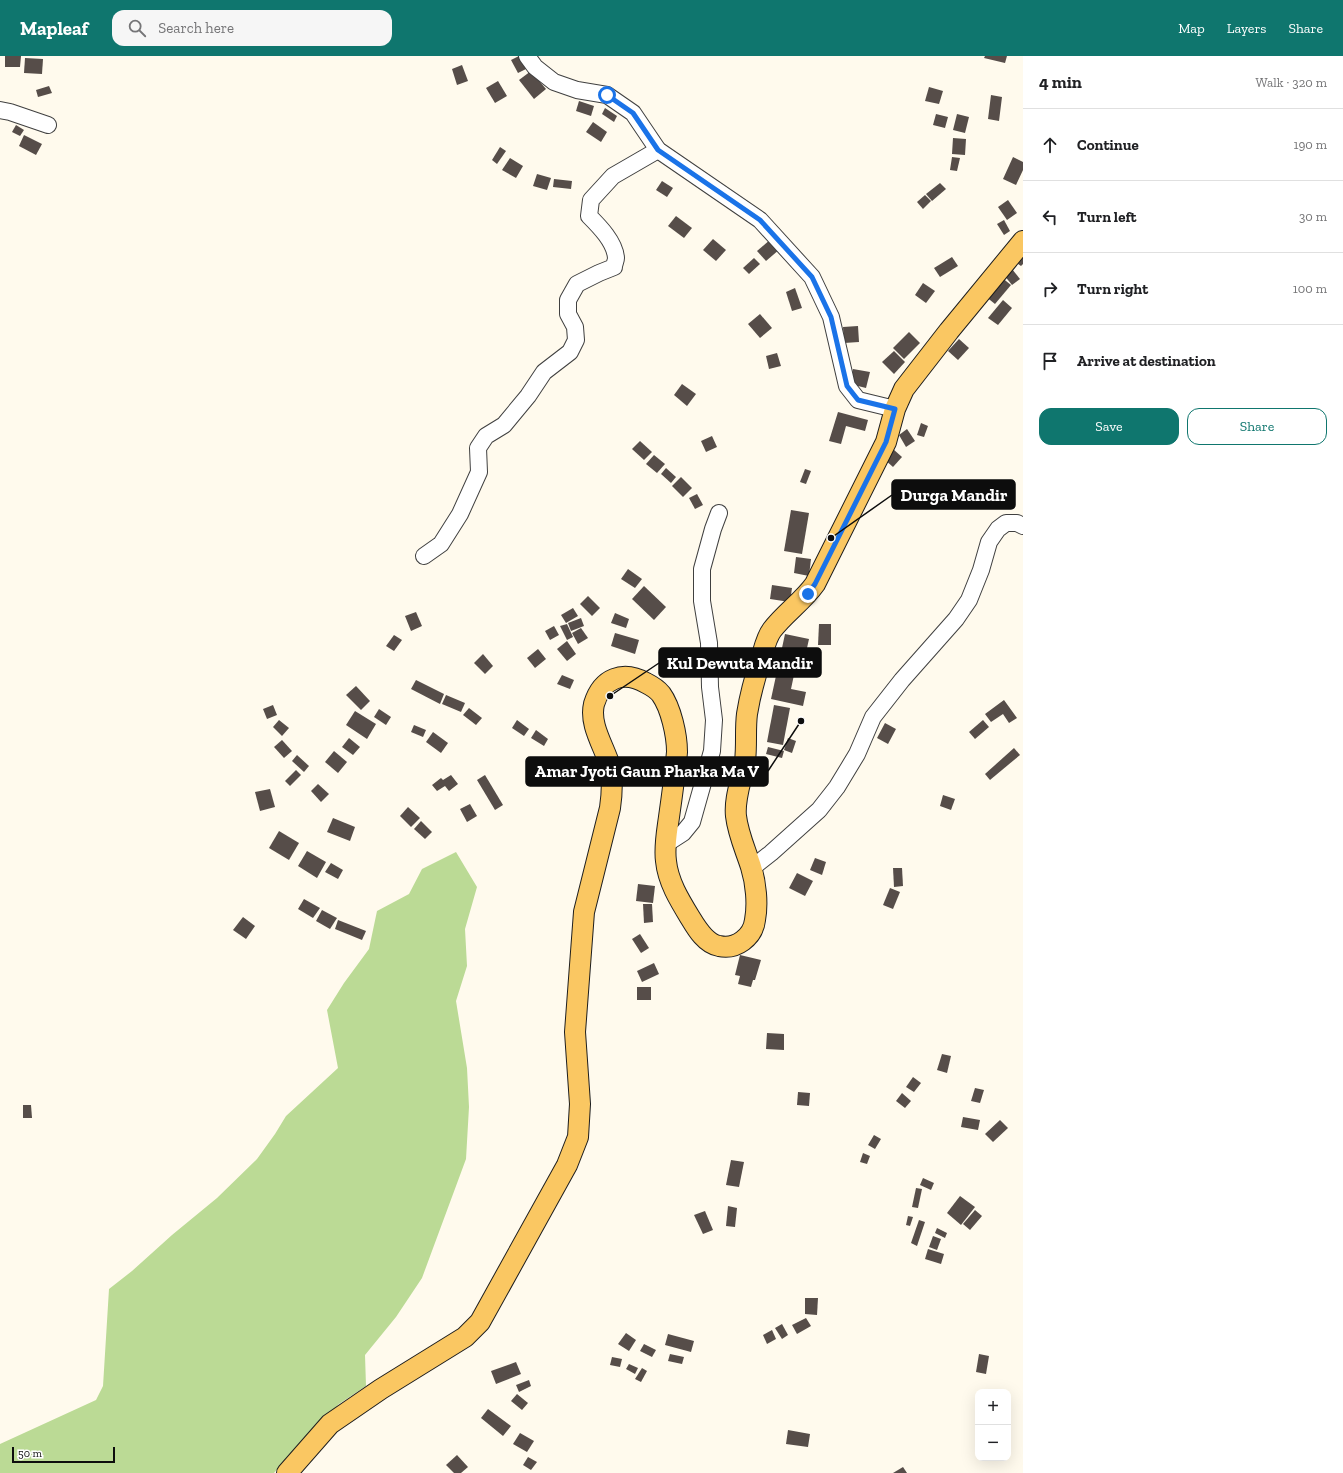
<!DOCTYPE html>
<html lang="en">
<head>
<meta charset="utf-8">
<style>
  body { margin:0; font-family:"Zilla Slab",serif; background:#f6f6f6; color:#202124 }
  .controls { position:absolute; right:12px; bottom:12px; display:grid; overflow:hidden; border-radius:8px; box-shadow:0 4px 16px #0002 }
  .controls button { width:36px; height:36px; display:grid; place-items:center; padding:0; border:0; border-bottom:1px solid #e0e0e0; background:#fff; color:#202124; font:20px sans-serif }
  .scale { position:absolute; left:12px; bottom:10px; width:103px; box-sizing:border-box; padding-left:4px; border:2px solid #0d0d0d; border-top:0; font-size:11px; line-height:14px; white-space:nowrap; color:#0d0d0d; -webkit-text-stroke:3px #fff; paint-order:stroke }
  .stop { position:absolute; width:12px; height:12px; margin:-9px; border:3px solid #1a73e8; border-radius:50%; background:#fff }
  .stop.end { background:#1a73e8; border-color:#fff; box-shadow:0 1px 4px #0008 }
  .list { margin:0; padding:0; list-style:none }
  h2 { display:flex; justify-content:space-between; align-items:center; height:52px; margin:0; padding:0 16px; font-size:17px }
  h2 small { font-size:13px; font-weight:400; color:#757577 }
  .list li { display:grid; grid-template-columns:26px 1fr auto; gap:12px; align-items:center; box-sizing:border-box; height:72px; padding:0 16px; border-top:1px solid #e0e0e0 }
  .list b { display:block; font-size:15px; white-space:nowrap }
  .list em { font-size:13px; font-style:normal; color:#757577 }
  .actions { display:flex; gap:8px; padding:12px 16px }
  .actions a { flex:1; padding:9px 0; border:1px solid #0f766e; border-radius:12px; text-align:center; font-size:14px; color:#0f766e }
  .actions .main { background:#0f766e; color:#fff }
  .icon { flex:none; width:22px; height:22px; fill:none; stroke:currentColor; stroke-width:2; stroke-linecap:round; stroke-linejoin:round }
  .map { position:relative; flex:none; width:1023px; height:1417px; overflow:hidden }
  header { display:flex; align-items:center; gap:24px; box-sizing:border-box; height:56px; padding:0 20px; background:#0f766e; color:#fff }
  header strong { font-size:19px }
  nav { display:flex; gap:22px; margin-inline-start:auto; font-size:14px }
  .search { width:280px; height:36px; background:#f6f6f6; display:flex; align-items:center; gap:10px; box-sizing:border-box; padding:0 14px; border-radius:12px; color:#757577; font-size:15px }
  main { display:flex }
  aside { flex:1; background:#fff }
  .map>svg:first-child { display:block }
</style>
</head>
<body>
<header>
<strong>Mapleaf</strong>
<div class="search"><svg class="icon" aria-label="search" viewBox="0 0 24 24"><circle cx="10" cy="10" r="6"/><path d="M15 15l6 6"/></svg>Search here</div>
<nav><a>Map</a><a>Layers</a><a>Share</a></nav>
</header>
<main>
<div class="map">
<svg width="1023" height="1417" viewBox="0 0 1023 1417">
  <rect width="100%" height="100%" fill="#fffaed"/>
  <!-- forest -->
  <polygon fill="#bbda95" points="456,796 477,831 465,873 467,910 456,945 467,1012 469,1051 466,1103 422,1222 396,1261 365,1299 366,1330 339,1348 294,1394 274,1417 0,1417 0,1388 96,1344 103,1330 109,1233 132,1215 172,1179 217,1142 257,1103 275,1078 286,1060 338,1012 327,954 344,927 369,893 377,855 409,838 422,813"/>
  <!-- building -->
  <g fill="#564d49">
    <polygon points="5,0 21,0 20,11 5,11"/>
    <polygon points="519,0 522,0 528,12 518,17 511,4"/>
    <polygon points="985,0 1007,0 1005,7 984,2"/>
    <polygon points="25,2 43,3 42,18 24,17"/>
    <polygon points="462,9 468,25 457,29 452,13"/>
    <polygon points="531,15 546,33 534,43 519,24"/>
    <polygon points="498,25 507,40 495,47 486,32"/>
    <polygon points="49,30 52,37 38,41 36,34"/>
    <polygon points="929,31 943,35 939,48 925,45"/>
    <polygon points="991,39 1002,41 999,65 988,63"/>
    <polygon points="579,45 594,50 591,60 576,55"/>
    <polygon points="605,52 617,60 614,66 602,58"/>
    <polygon points="936,58 948,61 945,72 933,69"/>
    <polygon points="957,58 969,61 965,77 953,74"/>
    <polygon points="593,66 607,76 601,86 586,76"/>
    <polygon points="16,69 24,74 20,80 12,76"/>
    <polygon points="24,79 42,88 36,99 19,90"/>
    <polygon points="953,82 966,83 965,99 952,98"/>
    <polygon points="500,91 506,95 497,108 492,104"/>
    <polygon points="952,101 960,102 957,115 950,114"/>
    <polygon points="1013,101 1023,106 1023,114 1016,129 1003,123"/>
    <polygon points="510,102 523,110 516,122 502,114"/>
    <polygon points="537,118 551,122 547,134 533,130"/>
    <polygon points="554,123 572,125 571,133 553,131"/>
    <polygon points="662,125 673,132 667,141 656,134"/>
    <polygon points="940,127 946,133 932,145 926,138"/>
    <polygon points="925,139 931,145 923,153 917,146"/>
    <polygon points="1008,144 1017,157 1007,164 998,151"/>
    <polygon points="676,160 692,172 684,182 668,170"/>
    <polygon points="1004,164 1010,175 1004,179 997,168"/>
    <polygon points="713,183 726,194 716,205 703,194"/>
    <polygon points="771,183 780,193 766,205 757,195"/>
    <polygon points="1023,194 1023,208 1021,210 1014,205"/>
    <polygon points="952,201 958,210 940,221 934,212"/>
    <polygon points="754,202 760,208 749,218 743,212"/>
    <polygon points="1012,213 1020,223 1012,229 1004,219"/>
    <polygon points="1001,221 1011,229 995,248 985,240"/>
    <polygon points="923,227 935,235 926,247 915,239"/>
    <polygon points="795,232 802,252 792,255 786,236"/>
    <polygon points="1003,244 1012,252 998,269 988,262"/>
    <polygon points="760,258 772,272 760,282 748,268"/>
    <polygon points="858,270 859,286 844,287 843,271"/>
    <polygon points="909,276 920,287 904,303 893,292"/>
    <polygon points="959,283 969,292 958,304 948,295"/>
    <polygon points="894,295 905,306 894,318 882,306"/>
    <polygon points="777,297 781,310 769,313 766,300"/>
    <polygon points="853,313 870,316 866,332 850,328"/>
    <polygon points="682,328 696,338 687,350 674,339"/>
    <polygon points="838,356 868,364 865,375 846,370 841,388 829,385"/>
    <polygon points="921,367 928,370 924,381 917,379"/>
    <polygon points="907,373 915,385 906,391 899,379"/>
    <polygon points="712,380 717,391 706,396 701,385"/>
    <polygon points="640,385 652,396 644,404 632,393"/>
    <polygon points="893,393 902,401 893,411 884,403"/>
    <polygon points="654,399 665,408 657,417 646,408"/>
    <polygon points="666,412 676,421 671,427 661,418"/>
    <polygon points="805,413 811,415 806,428 800,426"/>
    <polygon points="681,421 692,432 683,441 672,430"/>
    <polygon points="697,438 703,449 695,453 689,442"/>
    <polygon points="791,454 809,457 802,498 784,495"/>
    <polygon points="796,501 811,503 809,520 794,517"/>
    <polygon points="628,513 642,523 635,532 621,523"/>
    <polygon points="772,529 792,532 790,546 770,543"/>
    <polygon points="644,530 666,551 654,564 632,543"/>
    <polygon points="588,540 600,552 592,560 580,548"/>
    <polygon points="573,552 578,560 566,567 561,559"/>
    <polygon points="416,556 422,570 411,575 405,560"/>
    <polygon points="615,557 629,563 626,572 611,567"/>
    <polygon points="581,562 584,570 571,575 568,567"/>
    <polygon points="567,568 573,581 567,584 560,570"/>
    <polygon points="819,568 831,568 831,589 818,589"/>
    <polygon points="554,570 559,579 550,584 545,575"/>
    <polygon points="581,572 588,582 578,588 572,577"/>
    <polygon points="615,577 639,584 635,598 611,590"/>
    <polygon points="785,578 809,583 805,601 798,600 791,633 806,636 803,650 771,643"/>
    <polygon points="394,579 402,584 394,595 386,590"/>
    <polygon points="567,585 576,598 567,605 557,593"/>
    <polygon points="538,593 546,603 535,612 527,602"/>
    <polygon points="483,598 493,610 485,618 474,607"/>
    <polygon points="562,619 574,624 570,633 557,628"/>
    <polygon points="416,624 444,638 440,648 411,633"/>
    <polygon points="356,630 370,645 361,654 346,639"/>
    <polygon points="446,639 465,647 461,656 442,648"/>
    <polygon points="1004,644 1017,662 1009,667 1003,658 991,666 985,658"/>
    <polygon points="273,649 277,659 267,663 263,653"/>
    <polygon points="774,649 790,652 783,689 767,686"/>
    <polygon points="469,652 482,662 476,669 463,659"/>
    <polygon points="379,653 391,661 386,669 374,661"/>
    <polygon points="355,655 376,668 367,683 346,669"/>
    <polygon points="279,664 289,672 282,680 273,671"/>
    <polygon points="517,664 529,673 524,680 512,672"/>
    <polygon points="983,664 989,671 975,683 969,676"/>
    <polygon points="885,667 896,673 888,688 877,682"/>
    <polygon points="414,669 426,674 423,681 411,676"/>
    <polygon points="536,674 548,683 544,690 531,682"/>
    <polygon points="433,676 448,687 441,697 426,686"/>
    <polygon points="349,682 360,691 353,699 342,691"/>
    <polygon points="788,682 796,685 792,697 784,694"/>
    <polygon points="282,684 292,695 284,702 274,691"/>
    <polygon points="768,691 784,695 782,702 766,698"/>
    <polygon points="1014,692 1020,699 990,724 985,718"/>
    <polygon points="334,695 347,706 338,717 325,706"/>
    <polygon points="297,699 309,710 304,716 292,705"/>
    <polygon points="296,714 301,719 290,730 285,725"/>
    <polygon points="451,719 458,728 449,735 445,730 437,735 432,729 441,722 443,724"/>
    <polygon points="485,719 503,749 495,754 477,724"/>
    <polygon points="318,728 329,738 321,746 311,735"/>
    <polygon points="270,733 275,751 260,755 255,736"/>
    <polygon points="943,739 955,743 951,754 940,750"/>
    <polygon points="470,748 477,760 467,766 460,753"/>
    <polygon points="408,751 420,762 411,771 400,760"/>
    <polygon points="333,762 355,771 350,785 327,776"/>
    <polygon points="421,765 432,776 425,783 414,773"/>
    <polygon points="279,775 299,787 289,804 269,792"/>
    <polygon points="307,795 326,806 317,822 298,810"/>
    <polygon points="815,802 826,806 822,819 810,814"/>
    <polygon points="331,807 343,814 338,823 325,816"/>
    <polygon points="893,812 902,812 903,830 894,831"/>
    <polygon points="797,817 813,825 805,840 789,832"/>
    <polygon points="638,828 655,830 653,847 636,845"/>
    <polygon points="890,832 900,836 893,853 883,849"/>
    <polygon points="304,843 320,852 313,862 298,853"/>
    <polygon points="643,848 652,848 653,866 644,867"/>
    <polygon points="322,854 337,862 330,873 316,865"/>
    <polygon points="243,861 255,870 246,883 233,874"/>
    <polygon points="338,864 366,875 362,884 335,873"/>
    <polygon points="640,878 649,892 641,897 632,883"/>
    <polygon points="740,899 761,904 755,924 753,924 751,931 738,928 740,920 735,919"/>
    <polygon points="654,907 659,918 642,926 637,915"/>
    <rect x="637" y="931" width="14" height="13"/>
    <polygon points="767,977 784,978 784,994 766,993"/>
    <polygon points="942,998 951,1000 947,1017 937,1014"/>
    <polygon points="913,1021 921,1027 914,1036 906,1031"/>
    <polygon points="975,1032 984,1034 980,1047 971,1045"/>
    <polygon points="798,1036 810,1037 809,1050 797,1049"/>
    <polygon points="902,1037 911,1045 905,1052 896,1045"/>
    <polygon points="23,1049 31,1049 32,1062 23,1062"/>
    <polygon points="963,1061 980,1064 978,1074 961,1071"/>
    <polygon points="1000,1064 1008,1072 993,1086 985,1078"/>
    <polygon points="874,1079 881,1083 875,1093 868,1089"/>
    <polygon points="863,1097 870,1100 867,1108 860,1106"/>
    <polygon points="731,1104 744,1106 739,1131 726,1129"/>
    <polygon points="923,1122 934,1127 931,1134 920,1129"/>
    <polygon points="916,1132 922,1133 918,1152 912,1151"/>
    <polygon points="960,1140 975,1151 961,1169 947,1157"/>
    <polygon points="728,1150 737,1152 735,1171 726,1170"/>
    <polygon points="975,1154 982,1160 970,1174 963,1168"/>
    <polygon points="705,1155 713,1174 703,1178 694,1159"/>
    <polygon points="908,1160 913,1161 910,1170 906,1169"/>
    <polygon points="919,1164 925,1166 917,1190 911,1187"/>
    <polygon points="937,1172 947,1177 945,1182 935,1177"/>
    <polygon points="933,1180 941,1183 937,1194 929,1191"/>
    <polygon points="928,1193 944,1198 941,1208 925,1203"/>
    <polygon points="805,1242 818,1242 817,1259 805,1258"/>
    <polygon points="806,1262 811,1270 797,1278 792,1269"/>
    <polygon points="782,1268 788,1279 782,1283 775,1272"/>
    <polygon points="772,1274 776,1283 767,1288 763,1279"/>
    <polygon points="626,1277 636,1284 629,1295 618,1288"/>
    <polygon points="668,1278 694,1285 691,1296 665,1289"/>
    <polygon points="644,1288 656,1294 652,1301 640,1295"/>
    <polygon points="670,1298 684,1301 682,1308 668,1305"/>
    <polygon points="979,1298 989,1300 986,1318 976,1316"/>
    <polygon points="612,1301 622,1303 620,1311 610,1309"/>
    <polygon points="516,1306 521,1318 496,1328 491,1315"/>
    <polygon points="629,1308 638,1312 635,1318 626,1313"/>
    <polygon points="642,1312 647,1315 641,1326 635,1323"/>
    <polygon points="529,1324 531,1330 519,1336 516,1329"/>
    <polygon points="517,1338 528,1347 522,1354 511,1345"/>
    <polygon points="488,1353 511,1370 503,1380 481,1362"/>
    <polygon points="788,1374 810,1378 808,1391 786,1388"/>
    <polygon points="520,1377 534,1385 527,1396 513,1388"/>
    <polygon points="457,1399 468,1411 461,1417 454,1417 446,1409"/>
    <polygon points="528,1401 537,1406 531,1414 523,1409"/>
    <polygon points="903,1411 907,1417 893,1417"/>
  </g>
  <g fill="none" stroke-linecap="round" stroke-linejoin="round">
    <!-- minor casing -->
    <g stroke="#404040" stroke-width="18">
      <g id="minor">
        <polyline points="527,0 535,11 554,26 577,34 607,39 633,57 658,94 760,164 812,221 831,261 847,330 858,344 895,353"/>
        <polyline points="0,54 10,56 48,69"/>
        <path d="M424 500 441 488 460 458 479 416 478 392 486 380 504 369 528 340 544 316 570 296 576 284 575 271 568 258V244L577 228 599 217 614 211C614 208 616 205 616 202 615 186 599 170 589 160L591 144 613 120 658 94"/>
        <polyline points="666,788 683,777 692,766 712,695 714,664 710,631 709,587 702,545 702,513 713,473 719,457"/>
        <polyline points="752,812 771,797 819,754 837,731 857,698 873,661 902,624 956,563 969,544 981,514 989,486 998,473 1006,467 1017,467 1023,470"/>
      </g>
    </g>
    <!-- major casing -->
    <g stroke="#1e1e1e" stroke-width="22">
      <path id="major" d="M287 1417 330 1368 381 1333 465 1281 480 1266 567 1109 578 1081 580 1048 575 976 584 856 610 752C612 738 613 724 610 710 604 690 589 669 594 648 602 622 623 614 646 627 652 630 657 633 661 638 671 652 677 679 677 696 675 718 672 740 669 761 667 776 664 791 666 805 668 826 680 845 691 863 697 873 706 888 719 890 736 894 753 881 755 864 758 848 756 827 751 811 746 795 738 778 736 760 734 742 742 723 745 705 747 689 745 673 747 658 750 639 755 621 761 603 764 593 766 582 772 574 785 557 803 545 815 528L886 386 895 353 904 333 949 275 1023 185"/>
    </g>
    <!-- minor -->
    <use href="#minor" stroke="#fff" stroke-width="16"/>
    <!-- major -->
    <use href="#major" stroke="#fac762" stroke-width="20"/>
  </g>
  <g fill="none" stroke-linecap="round" stroke-linejoin="round">
    <!-- route -->
    <polyline stroke="#1a73e8" stroke-width="5" points="607,39 633,57 658,94 760,164 812,221 831,261 847,330 858,344 895,353 886,386 815,528 808,538"/>
  </g>
  <!-- callouts -->
  <path fill="none" stroke="#0d0d0d" stroke-width="1.5" d="M831 482L892 439M610 640L659 607M801 665L768 715"/>
  <g fill="#0d0d0d" stroke="#fff" stroke-width="1.5">
    <circle cx="831" cy="482" r="4"/>
    <circle cx="610" cy="640" r="4"/>
    <circle cx="801" cy="665" r="4"/>
  </g>
  <g fill="#0d0d0d" stroke="#0d0d0d" stroke-width="1.5">
    <rect x="892" y="424" width="123" height="29" rx="4"/>
    <rect x="659" y="592" width="162" height="29" rx="4"/>
    <rect x="526" y="701" width="242" height="29" rx="4"/>
  </g>
  <g font-size="17" text-anchor="middle" font-weight="bold" fill="#fff">
    <text x="954" y="445">Durga Mandir</text>
    <text x="740" y="613">Kul Dewuta Mandir</text>
    <text x="647" y="721">Amar Jyoti Gaun Pharka Ma V</text>
  </g>
</svg>
<div class="controls">
<button>+</button>
<button>−</button>
</div>
<div class="scale">50 m</div>
<div class="stop" style="left:607px;top:39px"></div>
<div class="stop end" style="left:808px;top:538px"></div>
</div>
<aside>
<h2>4 min<small>Walk · 320 m</small></h2>
<ul class="list">
<li><svg class="icon" aria-label="ahead" viewBox="0 0 24 24"><path d="M12 20V5M6 11l6-6 6 6"/></svg><div><b>Continue</b></div><em>190 m</em></li>
<li><svg class="icon" aria-label="left" viewBox="0 0 24 24"><path d="M17 20v-9H6M10 6l-5 5 5 5"/></svg><div><b>Turn left</b></div><em>30 m</em></li>
<li><svg class="icon" aria-label="right" viewBox="0 0 24 24"><path d="M7 20v-9h11M14 6l5 5-5 5"/></svg><div><b>Turn right</b></div><em>100 m</em></li>
<li><svg class="icon" aria-label="arrive" viewBox="0 0 24 24"><path d="M6 21V4h12l-3 4 3 4H6"/></svg><div><b>Arrive at destination</b></div></li>
</ul>
<div class="actions"><a class="main">Save</a><a>Share</a></div>
</aside>
</main>
</body>
</html>
